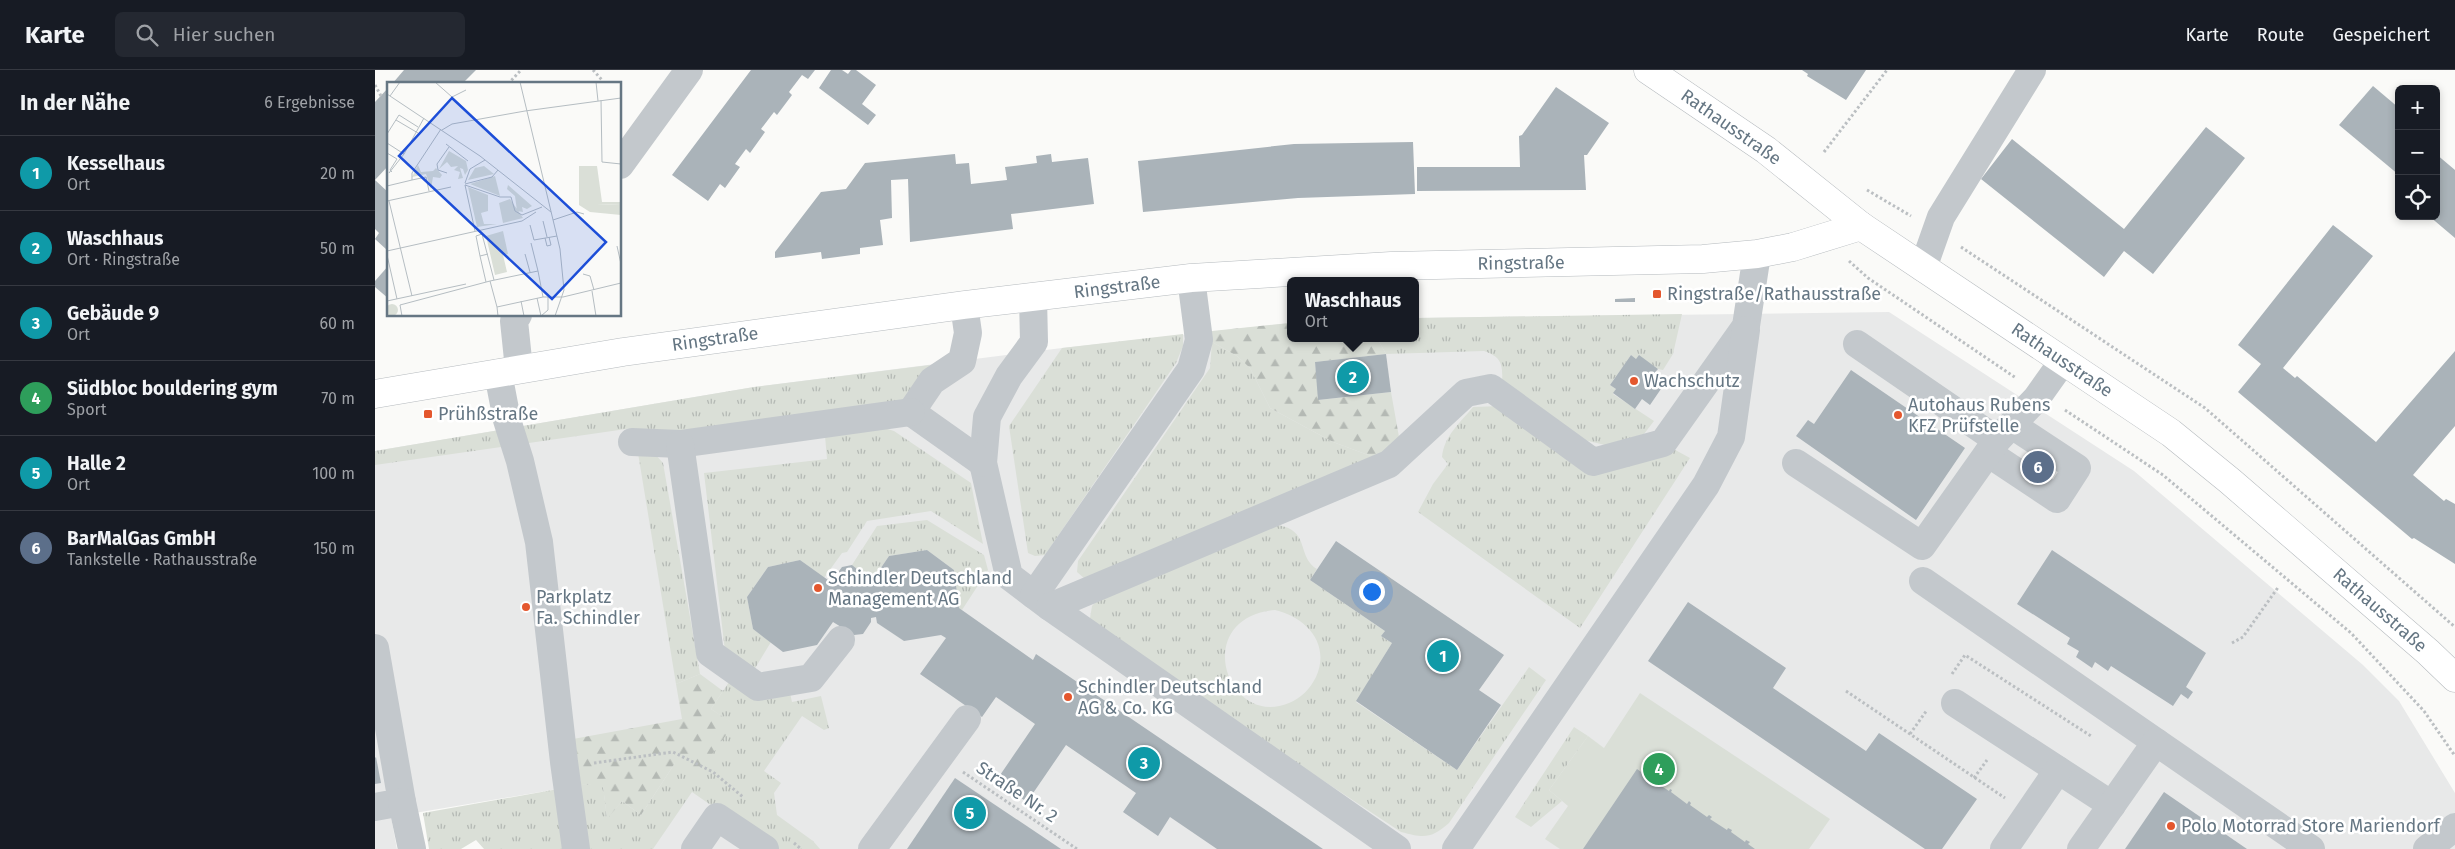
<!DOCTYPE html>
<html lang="de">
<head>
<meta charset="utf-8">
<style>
  body { margin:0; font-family:"Fira Sans",sans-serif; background:#242831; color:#f1f3f6 }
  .controls { position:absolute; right:15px; top:15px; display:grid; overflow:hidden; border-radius:8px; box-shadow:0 2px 8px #0003 }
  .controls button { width:45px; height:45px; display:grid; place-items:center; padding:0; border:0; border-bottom:1px solid #363941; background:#171b24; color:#f1f3f6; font:25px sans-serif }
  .you { position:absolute; left:996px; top:521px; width:18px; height:18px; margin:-12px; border:4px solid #fff; border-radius:50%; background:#1a73e8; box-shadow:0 0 0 8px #1a73e833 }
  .badge { display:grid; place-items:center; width:32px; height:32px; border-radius:50%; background:#e4572e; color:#fff; font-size:16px; font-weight:700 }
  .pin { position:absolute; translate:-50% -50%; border:2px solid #fff; box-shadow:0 1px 5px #0006 }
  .popup { position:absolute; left:912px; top:207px; width:132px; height:65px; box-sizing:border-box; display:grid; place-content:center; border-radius:8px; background:#171b24; filter:drop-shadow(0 1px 4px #0005); font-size:16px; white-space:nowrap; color:#9ea1a6 }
  .popup b { font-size:19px; color:#f1f3f6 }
  .popup::after { content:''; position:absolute; left:50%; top:100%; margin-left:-10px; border:10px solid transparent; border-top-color:#171b24 }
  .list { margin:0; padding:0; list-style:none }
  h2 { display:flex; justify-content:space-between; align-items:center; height:65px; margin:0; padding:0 20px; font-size:21px }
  h2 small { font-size:16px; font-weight:400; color:#9ea1a6 }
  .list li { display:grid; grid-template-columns:32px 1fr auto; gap:15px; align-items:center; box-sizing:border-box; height:75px; padding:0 20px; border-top:1px solid #363941 }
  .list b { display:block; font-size:19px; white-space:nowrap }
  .list p { margin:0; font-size:16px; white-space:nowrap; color:#9ea1a6 }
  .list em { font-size:16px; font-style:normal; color:#9ea1a6 }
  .icon { flex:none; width:28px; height:28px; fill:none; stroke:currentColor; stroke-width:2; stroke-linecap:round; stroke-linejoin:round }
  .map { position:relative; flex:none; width:2080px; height:779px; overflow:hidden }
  header { display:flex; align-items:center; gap:30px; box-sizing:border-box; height:70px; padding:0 25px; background:#171b24; border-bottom:1px solid #363941 }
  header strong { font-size:24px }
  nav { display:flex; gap:28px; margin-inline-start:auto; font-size:18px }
  .search { width:350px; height:45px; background:#242831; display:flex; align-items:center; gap:12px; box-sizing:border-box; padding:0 18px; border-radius:8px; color:#9ea1a6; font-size:19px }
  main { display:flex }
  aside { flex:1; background:#171b24 }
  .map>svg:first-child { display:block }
</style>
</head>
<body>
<header>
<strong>Karte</strong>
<div class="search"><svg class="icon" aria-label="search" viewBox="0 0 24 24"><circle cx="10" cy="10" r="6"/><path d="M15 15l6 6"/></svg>Hier suchen</div>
<nav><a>Karte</a><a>Route</a><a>Gespeichert</a></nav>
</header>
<main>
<aside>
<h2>In der Nähe<small>6 Ergebnisse</small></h2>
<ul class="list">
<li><span class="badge" style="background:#0f9aa8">1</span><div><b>Kesselhaus</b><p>Ort</p></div><em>20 m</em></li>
<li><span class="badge" style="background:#0f9aa8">2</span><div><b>Waschhaus</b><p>Ort · Ringstraße</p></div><em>50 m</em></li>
<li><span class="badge" style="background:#0f9aa8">3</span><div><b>Gebäude 9</b><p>Ort</p></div><em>60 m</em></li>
<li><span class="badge" style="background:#2e9e5b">4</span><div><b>Südbloc bouldering gym</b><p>Sport</p></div><em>70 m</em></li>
<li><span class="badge" style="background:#0f9aa8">5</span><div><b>Halle 2</b><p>Ort</p></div><em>100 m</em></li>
<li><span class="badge" style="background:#5c6f8a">6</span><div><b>BarMalGas GmbH</b><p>Tankstelle · Rathausstraße</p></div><em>150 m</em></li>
</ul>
</aside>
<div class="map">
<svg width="2080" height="779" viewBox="0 0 2080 779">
  <defs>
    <pattern id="grass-tufts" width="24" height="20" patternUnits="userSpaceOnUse" patternTransform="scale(1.25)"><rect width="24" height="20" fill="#dadfd7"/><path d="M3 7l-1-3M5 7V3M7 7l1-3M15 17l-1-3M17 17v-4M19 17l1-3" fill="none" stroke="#b4b9b4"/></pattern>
    <pattern id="forest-firs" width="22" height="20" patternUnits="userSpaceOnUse" patternTransform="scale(1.25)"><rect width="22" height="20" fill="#dadfd7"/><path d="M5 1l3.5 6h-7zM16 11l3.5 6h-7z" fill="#b4b9b4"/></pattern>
  </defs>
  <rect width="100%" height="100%" fill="#fafaf8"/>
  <!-- built -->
  <polygon fill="#e8e9e9" points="1514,242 1759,401 1988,595 2024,631 2080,723 2080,779 188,779 183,719 16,747 22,779 0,779 0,381 379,317 687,278 915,253 916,268 1040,268 1041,248"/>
  <!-- grass -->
  <g fill="url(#grass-tufts)" fill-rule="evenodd">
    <path d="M1307 244 1298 284 1288 300 1283 299 1264 286 1261 289 1256 285 1235 315 1241 319 1238 324 1279 351 1269 364 1230 375 1209 370 1127 313C1128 295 1127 287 1109 281L1011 284 1002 268H1040L1041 248Z"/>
    <polygon points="808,264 808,276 801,293 670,485 660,486 653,483 634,356 687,278"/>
    <polygon points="837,272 862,286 875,298 895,338 958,372 1004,389 710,509 702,502 703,491 835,298"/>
    <polygon points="555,295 535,326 520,335 260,367 258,358 0,395 0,381 379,317"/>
    <path d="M1126 336 1197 386 1293 376 1315 388 1205 558 1043 442 1058 414 1073 394 1067 387C1069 366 1085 353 1098 337Z"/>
    <polygon points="509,358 519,361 596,413 608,474 556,441 492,451 472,482 467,483 449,508 425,490 393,497 372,527 378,559 396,572 379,600 350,581 329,403 452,389 450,366"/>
    <polygon points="263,383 280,384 288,393 325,604 301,614"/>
    <polygon points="552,450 609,485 613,500 587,540 584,538 579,500 552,480 514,486 497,511 477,495 502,456"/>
    <path d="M902 455C936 460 921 486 942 499L935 510 1010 561 1006 566 1017 573 981 632 1082 700 1154 597 1171 610 1074 753C1056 769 1049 768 1026 762L723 562 714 554 717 536 724 528ZM900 540C931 547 956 574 941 607 935 619 926 628 914 633 851 659 815 548 900 540Z"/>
    <polygon points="354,612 415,623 417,632 446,626 454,658 449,660 427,646 389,701 406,713 399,723 402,745 438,771 445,779 399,779 317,722 278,779 210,779 206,714 228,715 232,748 247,731 266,745 300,693 358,654 336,639"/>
    <polygon points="1199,657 1213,666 1174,720 1187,731 1156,757 1140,747"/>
    <polygon points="183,719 188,779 109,779 101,770 86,779 54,779 48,743"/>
  </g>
  <!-- forest -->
  <g fill="url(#forest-firs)">
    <polygon points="915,253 916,268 1002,268 1011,284 940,292 944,330 1016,322 1024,367 1004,389 958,372 895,338 875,298 862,286 837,272 837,261"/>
    <polygon points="325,604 348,621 336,639 359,654 333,690 320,702 300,693 266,745 247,731 232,749 228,716 206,714 198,669 307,649 301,614"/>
  </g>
  <!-- pitch -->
  <polygon fill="#dadfd7" points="1265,623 1455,749 1434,779 1185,779 1170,769 1193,736 1174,720 1213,666 1229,678"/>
  <!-- building -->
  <g fill="#aab3b9">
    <polygon points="29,0 101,0 87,14 17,14"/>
    <polygon points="376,0 440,0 433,9 427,5 414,22 417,25 402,45 399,42 386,59 390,62 375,83 371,79 360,94 365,97 350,118 345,114 333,131 297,105"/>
    <polygon points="456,0 467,0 473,4 476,0 481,0 501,15 487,34 501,45 493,55 444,18"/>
    <polygon points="1427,0 1491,0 1471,30 1432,6 1433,4"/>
    <polygon points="1998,16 2024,38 2024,105 1964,55"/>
    <polygon points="14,17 14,95 0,110 14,123 12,180 0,169 4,163 0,159 0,32"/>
    <polygon points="1181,17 1234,53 1212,85 1209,85 1211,120 1042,121 1042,97 1145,97 1144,66 1147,65"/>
    <polygon points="1831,57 1870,88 1778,204 1749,181 1729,207 1606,109 1637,69 1749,159"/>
    <polygon points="1038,72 1040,124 923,128 768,142 763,91 919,74"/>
    <polygon points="580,84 581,94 594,93 596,114 632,110 630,97 662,93 661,86 676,84 677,92 713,88 719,134 636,144 638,159 535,172 533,109 516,110 517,148 505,150 508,175 485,178 485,184 447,189 446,182 400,188 400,182 446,122 471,119 490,93"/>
    <polygon points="2061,84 2080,100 2080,168 2054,146 2061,146"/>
    <polygon points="1958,155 1998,186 1908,298 1920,308 1922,306 2001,372 2080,281 2080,356 2038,405 2069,431 2071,429 2080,434 2080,494 2039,468 2037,469 1863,322 1886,294 1863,275"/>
    <polygon points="14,195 14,229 0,217 0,211"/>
    <polygon points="1260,228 1260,232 1240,232 1240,229"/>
    <polygon points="1011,284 1016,322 943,330 940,292"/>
    <polygon points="1256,285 1261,289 1264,285 1283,299 1276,307 1288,316 1275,335 1267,329 1260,339 1238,323 1241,319 1235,315"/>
    <polygon points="1476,300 1590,378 1541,450 1421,366 1433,350 1439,354"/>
    <polygon points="961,471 1129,585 1104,620 1126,635 1082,700 981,631 1017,573 1006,566 1010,561 935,510"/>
    <polygon points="552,480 579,500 584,538 658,590 661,584 948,779 842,779 795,747 783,766 748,742 761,723 691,675 652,732 621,711 660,654 621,627 607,647 545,604 571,568 566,565 529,571 502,553 501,547 496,548 496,552 488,564 479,565 458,552 442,575 408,582 378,559 372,527 393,497 425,490 453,510 453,515 459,514 458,509 467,497 477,495 497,511 514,486"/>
    <polygon points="1677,480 1831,583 1811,617 1818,622 1813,629 1806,624 1798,636 1736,596 1733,601 1720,592 1717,598 1701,587 1704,581 1692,574 1695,568 1642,534"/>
    <polygon points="1313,532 1411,598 1398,618 1491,681 1504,663 1602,729 1567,779 1550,779 1273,591"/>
    <polygon points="1,687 6,713 0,714 0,688"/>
    <polygon points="1262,699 1276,709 1278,707 1280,709 1279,711 1294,721 1295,719 1297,720 1296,722 1312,734 1314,731 1316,733 1315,735 1332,747 1334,745 1337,747 1335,749 1352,760 1353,758 1357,760 1356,762 1370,772 1371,770 1375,772 1373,774 1380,779 1208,779"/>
    <polygon points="580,708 686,779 532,779"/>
    <polygon points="1789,722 1872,779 1750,779"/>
  </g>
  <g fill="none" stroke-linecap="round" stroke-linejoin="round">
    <!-- major casing -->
    <g stroke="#b5babe" stroke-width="29">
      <g id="major">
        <polyline points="1273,0 1391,80 1486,156 1796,363 1855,411 2053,582 2080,608"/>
        <polyline points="0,324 248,282 589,235 816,208 1016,196 1328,189 1382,184 1418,177 1486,156"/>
      </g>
    </g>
    <!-- path -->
    <g stroke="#bbbfc2" stroke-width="3" stroke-dasharray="2.5 2.5" stroke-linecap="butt">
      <polyline points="218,0 227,10 225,14"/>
      <polyline points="133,14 146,0"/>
      <polyline points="0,15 6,26"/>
      <polyline points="1449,82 1512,0"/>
      <polyline points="1492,120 1536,146"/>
      <polyline points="1586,177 1830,338 2080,557"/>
      <polyline points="1474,191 1493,208 1641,308"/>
      <polyline points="1690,340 1788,405 1976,563 2049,641 2080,686"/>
      <polyline points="1857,573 1868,567 1904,516"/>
      <polyline points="1577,604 1590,585 1716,666"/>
      <polyline points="1471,621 1630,728"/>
      <polyline points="1535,664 1552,640"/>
      <polyline points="219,693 298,682 338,702 368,727"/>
      <polyline points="588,702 702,779"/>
      <polyline points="1599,708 1612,690"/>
      <polyline points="419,773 426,779"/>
    </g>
    <!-- minor -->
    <g stroke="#c3c8cc" stroke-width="28">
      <polyline points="245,95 314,0"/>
      <polyline points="1548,198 1566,147 1657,0"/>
      <polyline points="658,227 659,272 634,306 612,347 608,393 634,506 659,525"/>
      <polyline points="143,245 139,251 144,299"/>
      <polyline points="1482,274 1622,370"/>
      <polyline points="123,303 132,350 145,391 164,472 189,692 201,779"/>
      <polyline points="536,342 557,311 587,291 593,263 589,235"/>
      <polyline points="536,342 608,393"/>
      <polyline points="257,372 305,374 536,342"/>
      <polyline points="305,374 335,583 383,617 436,608 466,570"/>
      <polyline points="1613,383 1682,429 1702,398 1637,355"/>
      <polyline points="1421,393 1547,476 1622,370 1661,329 1688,291"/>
      <polyline points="1548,511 1781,672"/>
      <polyline points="675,537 659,525 816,299 824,270 816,208"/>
      <polyline points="0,578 27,732 0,737"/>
      <polyline points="1580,633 1737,735"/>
      <polyline points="27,732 37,779"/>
      <polyline points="320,779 342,747 390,779"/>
      <polyline points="497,779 592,649"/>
      <polyline points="1022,779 675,537 1014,394 1091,323 1116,318 1218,392 1288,373 1371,256 1382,184"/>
      <polyline points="1081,779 1331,415 1356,367 1371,260"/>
      <polyline points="1629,779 1683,700"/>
      <polyline points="1706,779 1781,672 1936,779"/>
      <polyline points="2052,779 2080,757"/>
    </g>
    <!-- major -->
    <use href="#major" stroke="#fff" stroke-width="28"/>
  </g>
  <!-- markers -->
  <g fill="#e4572e" stroke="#fff" stroke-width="2">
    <rect x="1277" y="219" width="10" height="10" rx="2.5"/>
    <circle cx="1259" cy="311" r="5"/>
    <rect x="48" y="339" width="10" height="10" rx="2.5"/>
    <circle cx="1523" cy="345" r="5"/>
    <circle cx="443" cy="518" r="5"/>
    <circle cx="151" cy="537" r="5"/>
    <circle cx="693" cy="627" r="5"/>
    <circle cx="1796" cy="756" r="5"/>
  </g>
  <g text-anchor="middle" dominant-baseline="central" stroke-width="5" stroke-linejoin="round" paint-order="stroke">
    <!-- street labels -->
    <g font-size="18" fill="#657683" stroke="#fff">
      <text transform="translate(1356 57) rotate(35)">Rathausstraße</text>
      <text transform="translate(1146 193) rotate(-1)">Ringstraße</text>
      <text transform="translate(742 217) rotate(-7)">Ringstraße</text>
      <text transform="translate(340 269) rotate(-8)">Ringstraße</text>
      <text transform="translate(1687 290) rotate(34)">Rathausstraße</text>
      <text transform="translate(2005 540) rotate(41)">Rathausstraße</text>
      <text transform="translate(642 722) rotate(34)">Straße Nr. 2</text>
    </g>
    <!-- poi labels -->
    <g font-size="18" fill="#657683" stroke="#fff" text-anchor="start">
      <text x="1292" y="224">Ringstraße/Rathausstraße</text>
      <text x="1269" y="311">Wachschutz</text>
      <text x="1533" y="335">Autohaus Rubens<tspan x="1533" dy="21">KFZ Prüfstelle</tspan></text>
      <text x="63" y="344">Prühßstraße</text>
      <text x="453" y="508">Schindler Deutschland<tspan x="453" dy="21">Management AG</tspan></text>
      <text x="161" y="527">Parkplatz<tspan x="161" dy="21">Fa. Schindler</tspan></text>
      <text x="703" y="617">Schindler Deutschland<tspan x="703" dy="21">AG &amp; Co. KG</tspan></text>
      <text x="1806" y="756">Polo Motorrad Store Mariendorf</text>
    </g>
  </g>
  <!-- overview -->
  <g transform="translate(12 12)">
    <rect width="234" height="234" fill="#fafaf8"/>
    <path d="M62 69 79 79 81 88 78 93 76 87 73 86 76 96 71 97 73 90 67 88 71 84 64 85 60 80 52 87ZM31 83 34 90 46 89 49 86 55 93 53 96 46 95 44 107 39 92 25 95ZM97 84 107 92 81 98 88 86ZM210 84 215 120H234V122L210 123ZM108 94 113 114 83 102ZM121 103 145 124 140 127 135 125 136 130 130 129 128 114 120 107ZM81 105 101 113V129L94 131 97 142H110L90 145ZM123 117 136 136 116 141 112 121Z" fill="#dadfd7"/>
    <path d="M192 84H210V123L234 122V133L203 130 192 123Z" fill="#dadfd7"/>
    <path d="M116 149 121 172 116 173 120 190 108 193 99 154ZM-1 228a6 6 0 1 1 12 0a6 6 0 1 1-12 0Z" fill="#dadfd7"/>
    <path fill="none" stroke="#b5bdc2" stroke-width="1" d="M48 0 65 15 79 8M133 0 173 167 177 208 168 234M209 0 211 19M0 12 93 74 164 130M3 14 13 0M214 18 215 80 234 82M9 38 31 51M55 48 65 42 138 29 234 16M0 52 12 33 31 45M0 61 17 72 37 36M59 62 81 79M0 71 10 77 3 88 5 90M2 91 17 72M60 91 51 88 50 82 62 65M25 98 39 95 42 109M78 101 83 87 98 78M78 102 105 95 111 88M0 104 25 98V91L54 47M0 119 64 105M2 119 25 214M166 138 190 130 197 132M156 139 160 155M143 143 147 158 170 154M88 149 78 103 113 115H124L128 129 135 133 155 125M158 156 160 164 164 163 162 155M144 161 151 189M230 164 234 182M0 169 135 139 149 130M138 172 143 190M0 173 10 217M93 174 89 154 95 152 107 198M196 192 203 194 207 208M99 200 93 174 101 172M205 209 209 234M176 215 234 201M150 216 154 234 161 228V215M0 219 79 202M134 219 137 234M110 225 103 199 151 189 156 215M15 234 13 223 103 199M111 234 110 225 156 215H176"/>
    <path fill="#1d4ed8" fill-opacity="0.15" stroke="#1d4ed8" stroke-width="2.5" d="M65 16 219 160 165 217 12 74Z"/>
    <rect width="234" height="234" fill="none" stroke="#657683" stroke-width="2.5"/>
  </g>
</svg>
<div class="controls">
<button>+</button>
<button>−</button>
<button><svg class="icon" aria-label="locate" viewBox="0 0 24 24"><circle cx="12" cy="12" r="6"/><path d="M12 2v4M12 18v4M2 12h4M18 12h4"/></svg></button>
</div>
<div class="you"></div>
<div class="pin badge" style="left:1068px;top:586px;background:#0f9aa8">1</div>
<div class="pin badge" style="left:978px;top:307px;background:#0f9aa8">2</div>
<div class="popup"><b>Waschhaus</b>Ort</div>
<div class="pin badge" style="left:769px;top:693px;background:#0f9aa8">3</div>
<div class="pin badge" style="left:1284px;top:699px;background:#2e9e5b">4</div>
<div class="pin badge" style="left:595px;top:743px;background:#0f9aa8">5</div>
<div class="pin badge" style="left:1663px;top:397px;background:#5c6f8a">6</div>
</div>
</main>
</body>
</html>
